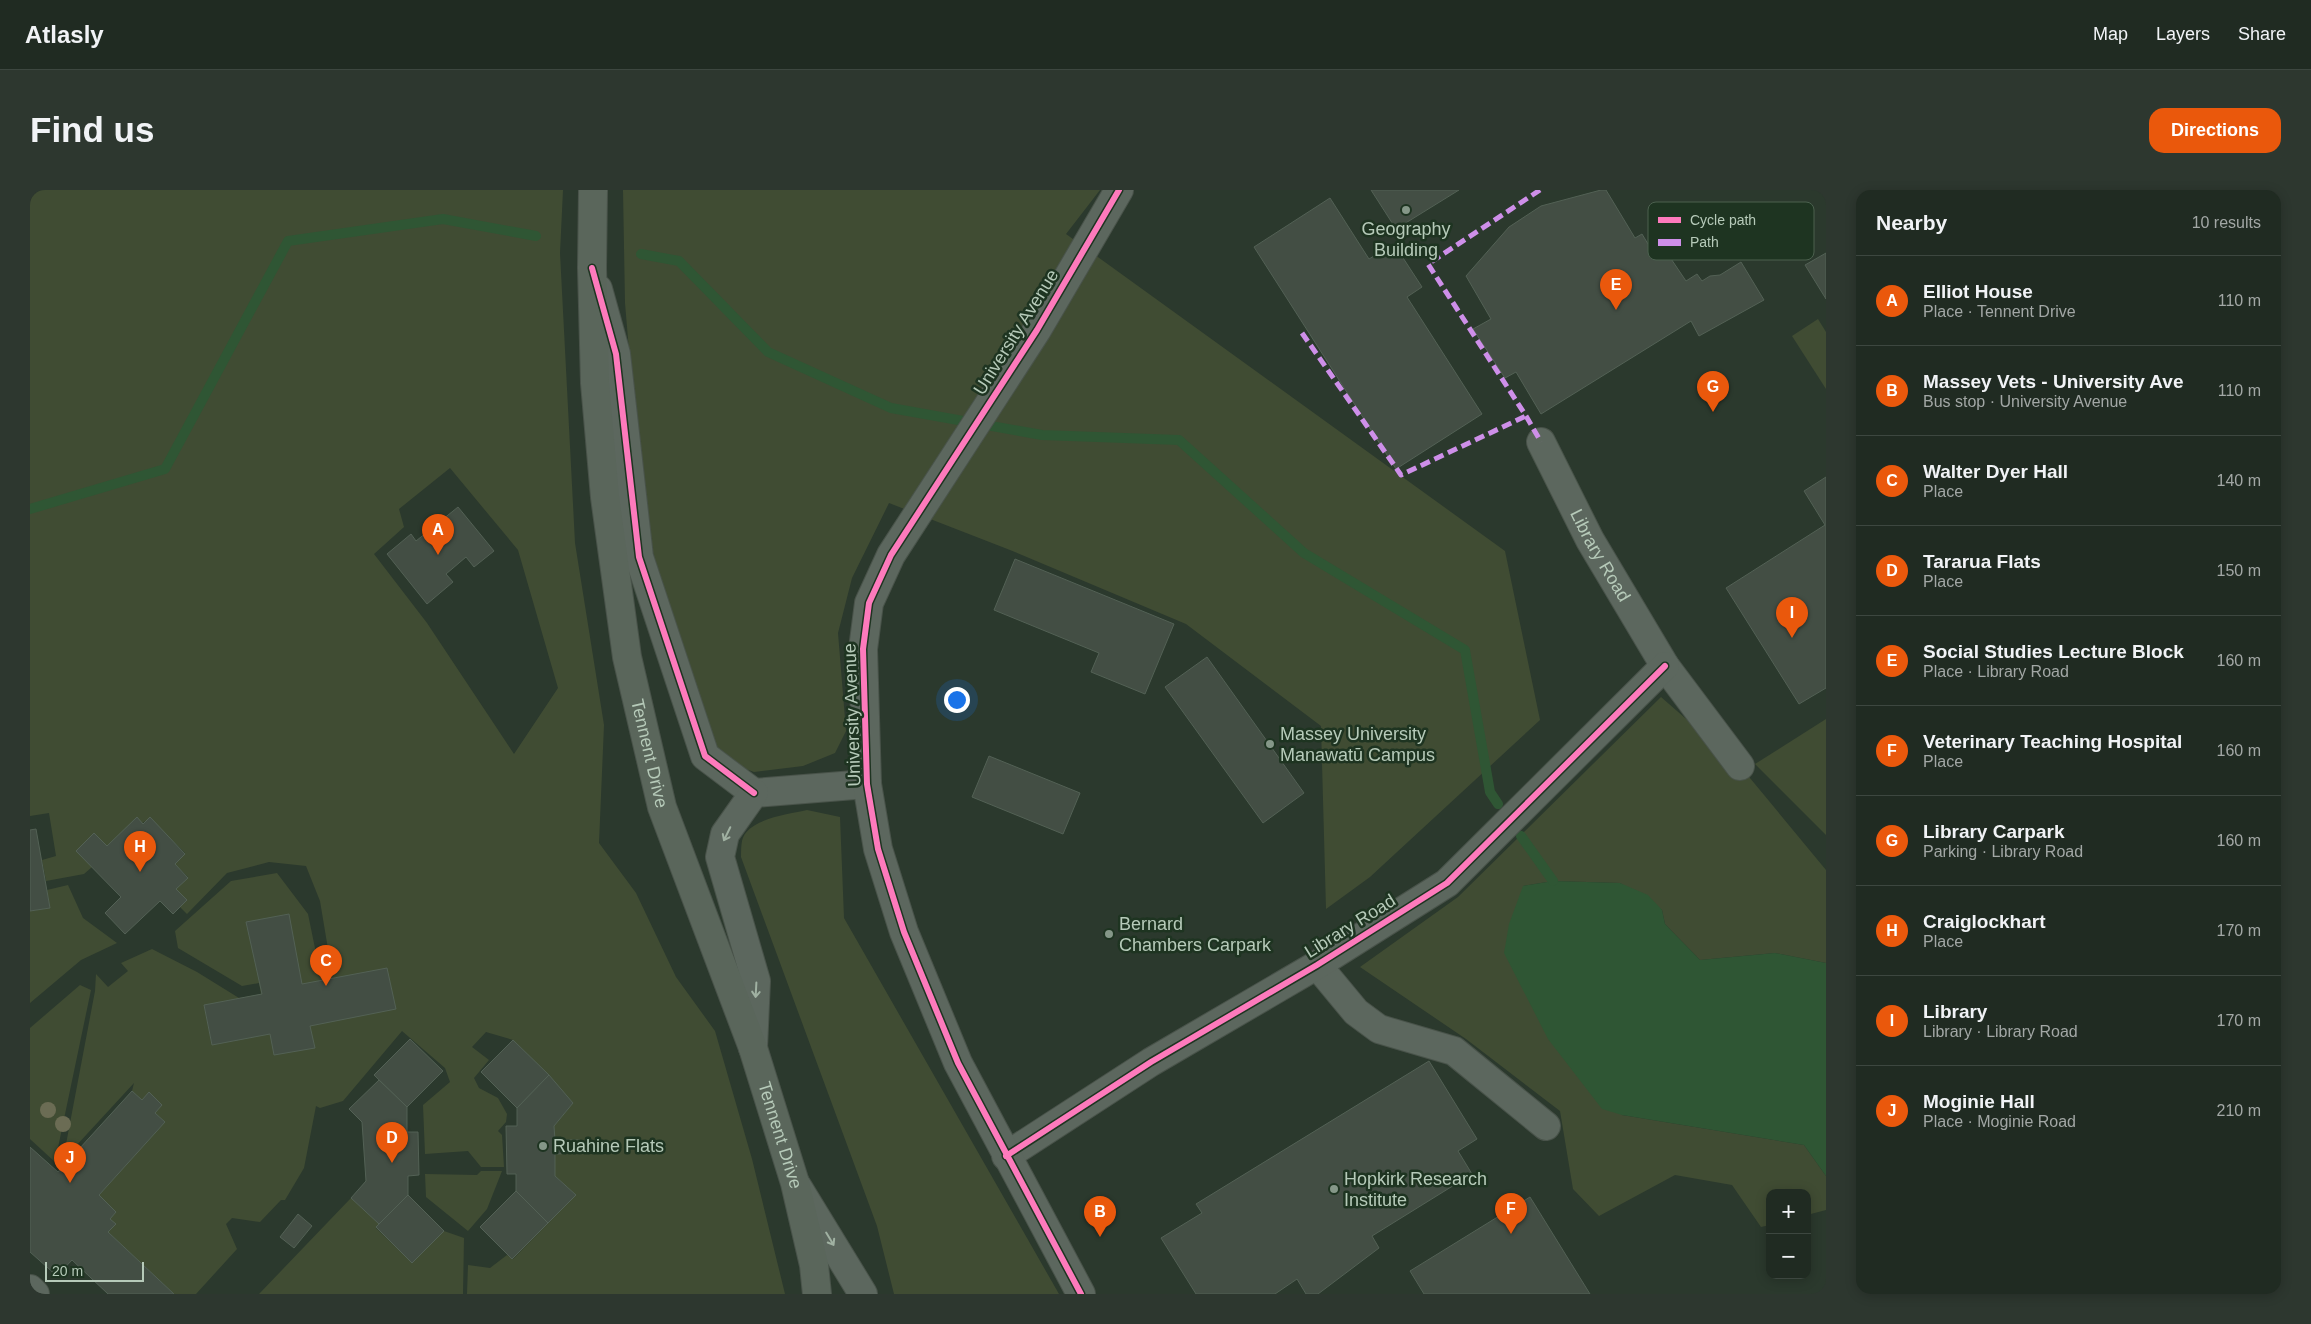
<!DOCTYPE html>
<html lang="en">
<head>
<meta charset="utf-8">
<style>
  body { margin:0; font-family:Arial,sans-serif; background:#2d372f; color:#f1f3f6 }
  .controls { position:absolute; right:15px; bottom:15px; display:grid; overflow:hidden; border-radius:10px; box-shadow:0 2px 12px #0003 }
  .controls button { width:45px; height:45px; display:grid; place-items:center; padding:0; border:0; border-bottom:1px solid #3d4740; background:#202b22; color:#f1f3f6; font:25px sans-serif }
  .scale { position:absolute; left:15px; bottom:12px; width:99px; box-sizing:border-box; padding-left:5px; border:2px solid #b6cab9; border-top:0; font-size:14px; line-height:18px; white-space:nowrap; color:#b6cab9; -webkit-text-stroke:4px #1e3421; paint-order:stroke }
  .you { position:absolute; left:926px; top:509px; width:18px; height:18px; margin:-12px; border:4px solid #fff; border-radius:50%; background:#1a73e8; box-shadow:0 0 0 8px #1a73e833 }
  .badge { display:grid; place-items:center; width:32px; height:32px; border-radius:50%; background:#ea580c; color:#fff; font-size:16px; font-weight:700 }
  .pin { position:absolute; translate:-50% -41px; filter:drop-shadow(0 1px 2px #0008) }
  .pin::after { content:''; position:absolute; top:26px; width:18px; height:15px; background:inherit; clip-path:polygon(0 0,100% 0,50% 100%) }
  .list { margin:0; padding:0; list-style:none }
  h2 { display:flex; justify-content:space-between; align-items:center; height:65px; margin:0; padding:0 20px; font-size:21px }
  h2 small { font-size:16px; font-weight:400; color:#a2a7a5 }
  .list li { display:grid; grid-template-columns:32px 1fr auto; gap:15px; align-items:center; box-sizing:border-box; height:90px; padding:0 20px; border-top:1px solid #3d4740 }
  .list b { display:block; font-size:19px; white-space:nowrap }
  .list p { margin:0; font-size:16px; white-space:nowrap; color:#a2a7a5 }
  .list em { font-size:16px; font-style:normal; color:#a2a7a5 }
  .map { position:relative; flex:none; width:1796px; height:1104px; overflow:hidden; border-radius:15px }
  header { display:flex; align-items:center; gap:30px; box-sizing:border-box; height:70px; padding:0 25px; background:#202b22; border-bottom:1px solid #3d4740 }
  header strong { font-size:24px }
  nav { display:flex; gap:28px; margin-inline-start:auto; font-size:18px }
  .intro { display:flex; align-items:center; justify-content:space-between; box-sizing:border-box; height:120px; padding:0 30px }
  h1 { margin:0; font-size:35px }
  .button { padding:12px 22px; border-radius:15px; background:#ea580c; color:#fff; font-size:18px; font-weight:700 }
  main { display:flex; gap:30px; padding:0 30px }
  aside { flex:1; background:#202b22; border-radius:15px; box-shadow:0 2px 12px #0003 }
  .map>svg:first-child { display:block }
</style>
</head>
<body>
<header>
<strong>Atlasly</strong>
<nav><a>Map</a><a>Layers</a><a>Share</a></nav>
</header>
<div class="intro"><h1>Find us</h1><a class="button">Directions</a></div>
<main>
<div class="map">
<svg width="1796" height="1104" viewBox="0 0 1796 1104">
  <rect width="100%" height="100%" fill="#2b392d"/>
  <!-- green -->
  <g fill="#404c33" fill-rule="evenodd">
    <path d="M0 0H533L530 63 545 353 574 535 569 653 606 703 646 787 685 841 722 969 755 1104H437L438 1075 460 1078 477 1065 483 1069 546 1005 525 986V964L550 963V950H525L524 936 543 913 483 850 456 842 442 857 459 870 444 888 449 898 468 908 477 924 476 932 468 941 472 945 474 977H451L438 961 395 964 393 915 420 892 415 878 372 841 313 911 290 918 286 916 274 978 255 1010H251L230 1032 202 1028 196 1034 207 1059 166 1104H144L78 1042 85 1034 80 1029 86 1022 69 1005 135 932 125 923 119 903 112 910 102 901 104 893 33 970 65 801 66 784 78 797 98 781 91 773 122 759 167 782 209 808 231 804 229 793 212 796 148 758 145 741 201 691 247 683 278 724 287 768 299 765 290 711 276 676 239 672 197 683 157 724 150 717 157 710 146 699 158 687 145 674 155 663 120 628 77 656 64 644 46 661 62 677 54 684 16 691 12 670 26 666 19 623 0 626ZM420 278 488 360 528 498 484 564 397 433 344 364 374 337 369 319Z"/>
    <polygon points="593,0 1070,0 1036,44 1475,361 1510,530 1340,687 1296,719 1291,536 1156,434 980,360 859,313 822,388 808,443 816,541 805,563 773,576 724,582 694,571 674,537 628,398 605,231 595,113"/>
    <polygon points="1788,129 1796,142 1796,199 1762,146"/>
    <polygon points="1631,507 1710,576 1796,680 1796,773 1745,763 1670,770 1635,734 1632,720 1590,693 1523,691 1493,696 1592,925 1774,955 1796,986 1796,1020 1777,1025 1777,1003 1740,1003 1740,1035 1731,1037 1702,995 1645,985 1569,1026 1543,999 1530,921 1436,849 1330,777 1428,707"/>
    <polygon points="1796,529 1796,645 1725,574"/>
    <path d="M777 620 810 627 814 728 1029 1104H864L847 1036 711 667C711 662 711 656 712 651 716 629 759 624 777 620Z"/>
    <polygon points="38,695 53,728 87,753 51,770 0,813 0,721 20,718 17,700"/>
    <polygon points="50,795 61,800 25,972 0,949 0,838"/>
    <polygon points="451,981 472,981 457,1019 438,1041 396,1007 395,984 447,985"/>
    <polygon points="321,1008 349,1034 346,1038 382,1073 414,1041 434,1048 433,1104 229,1104"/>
  </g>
  <!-- water -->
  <polygon fill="#2f5634" points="1523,691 1590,693 1618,705 1632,720 1635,734 1670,770 1745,763 1796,773 1796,986 1774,955 1592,925 1572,919 1518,849 1474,763 1479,734 1493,696"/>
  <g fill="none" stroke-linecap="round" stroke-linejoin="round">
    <!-- stream -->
    <g stroke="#2f5634" stroke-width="10">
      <polyline points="611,64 649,71 738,162 861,218 1012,245 1149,250 1274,363 1435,460 1460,602 1468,614"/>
      <polyline points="0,319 135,279 258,51 413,29 506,46"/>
      <polyline points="1491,646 1523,691"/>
    </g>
  </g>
  <!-- building -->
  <g fill="#434e44" stroke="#536155">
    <polygon points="1341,0 1429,0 1366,39"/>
    <polygon points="1571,0 1576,0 1605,48 1612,44 1618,54 1627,48 1656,91 1667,84 1672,91 1680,86 1690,85 1711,72 1734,110 1669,146 1661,131 1511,224 1486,182 1475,188 1443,139 1461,129 1436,86 1479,37 1511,16"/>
    <polygon points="1300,8 1339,69 1364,54 1392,97 1377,107 1452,224 1366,279 1224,57"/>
    <polygon points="1796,63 1796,109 1775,75"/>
    <polygon points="1796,287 1796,498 1769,514 1696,398 1795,335 1774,301"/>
    <polygon points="428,317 464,361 444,377 436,367 416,384 423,392 397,414 357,364 381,344 386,351"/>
    <polygon points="985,369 1144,434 1115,504 1061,482 1069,463 964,420"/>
    <polygon points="1177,467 1274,603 1233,633 1135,497"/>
    <polygon points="959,566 1050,603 1033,644 942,607"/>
    <polygon points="107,627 113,634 120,627 155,664 145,674 158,688 146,699 157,710 143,724 130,711 95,744 75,723 91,707 46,661 64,643 77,656"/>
    <polygon points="6,639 20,718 0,721 0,640"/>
    <polygon points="259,724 272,794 357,778 366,819 280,836 285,858 244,865 240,844 182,855 174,815 232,804 216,732"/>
    <polygon points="380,849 413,881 377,917 344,885"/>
    <polygon points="483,850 519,885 487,918 451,882"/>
    <polygon points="1399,871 1447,949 1428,961 1442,984 1342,1046 1349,1058 1288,1104 1276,1104 1267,1089 1245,1104 1166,1104 1131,1048 1172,1023 1166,1014"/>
    <polygon points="519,885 543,913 524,936 525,950 550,950 550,963 525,964 525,986 546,1005 518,1033 486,1001 486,984 477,984 476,936 487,936 487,918"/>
    <polygon points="349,890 377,917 377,942 388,942 389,985 378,986 378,1005 349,1034 321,1008 336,991 332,932 319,919"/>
    <polygon points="102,901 112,910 119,902 132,915 125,923 135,932 69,1005 86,1022 80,1029 86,1034 78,1042 144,1104 78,1104 42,1070 27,1086 0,1062 0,957 28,982"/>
    <polygon points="486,1001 518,1033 482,1069 450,1037"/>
    <polygon points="378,1005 414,1041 382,1073 346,1037"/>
    <polygon points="1500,1007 1560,1104 1394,1104 1380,1081"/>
    <polygon points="268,1024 282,1036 264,1058 250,1047"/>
  </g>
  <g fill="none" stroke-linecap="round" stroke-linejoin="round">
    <!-- street casing -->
    <g stroke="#49534a" stroke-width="30">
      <g id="street">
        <polyline points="568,99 586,164 609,367 675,566 724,603"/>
        <path id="s1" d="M1511 252 1560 350 1635 476 1710 576"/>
        <polyline points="724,603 837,594"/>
        <polyline points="1287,775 1326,822 1349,839 1424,861 1516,936"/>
        <polyline points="723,858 726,791 690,667 695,644 724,603"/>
        <polyline points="976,966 1121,872 1287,775 1417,693 1635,476"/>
        <polyline points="767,996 833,1104"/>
        <polyline points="0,1099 5,1104"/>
        <polyline points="1051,1104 928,873 874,742 848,659 837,594 833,459 839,413 861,365 1007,140 1089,0"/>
      </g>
    </g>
    <!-- secondary casing -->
    <g stroke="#49534a" stroke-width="30">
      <g id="secondary">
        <path id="s2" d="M563 0 562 78 565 193 575 307 597 467 632 617 723 858 765 993 784 1075 787 1104"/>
      </g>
    </g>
    <!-- street -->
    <use href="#street" stroke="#5c675e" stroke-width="28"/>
    <!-- secondary -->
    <use href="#secondary" stroke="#5a665b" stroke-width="28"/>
    <!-- quiet -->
    <g stroke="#ce8fe9" stroke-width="5" stroke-dasharray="10 5" stroke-linecap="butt">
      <polyline points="1510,0 1398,74 1496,226 1511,252"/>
      <polyline points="1272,143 1371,285 1496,226"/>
    </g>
    <!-- cycleway casing -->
    <g stroke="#1e3421" stroke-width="9">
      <g id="cycleway">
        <polyline points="562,78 586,164 609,367 675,566 724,603"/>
        <polyline points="976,966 1121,872 1287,775 1417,693 1635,476"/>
        <polyline points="1051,1104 928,873 874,742 848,659 837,594 833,459 839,413 861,365 1007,140 1089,0"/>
      </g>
    </g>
    <!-- cycleway -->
    <use href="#cycleway" stroke="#fd7abc" stroke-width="6"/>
  </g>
  <!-- trees -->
  <g fill="#6b6c54">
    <circle cx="18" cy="920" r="8"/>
    <circle cx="33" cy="934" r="8"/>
  </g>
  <!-- one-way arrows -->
  <defs><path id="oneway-shaft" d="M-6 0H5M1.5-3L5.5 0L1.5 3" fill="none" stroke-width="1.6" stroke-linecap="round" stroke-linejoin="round" transform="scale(1.25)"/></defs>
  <g stroke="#a0b1a2">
    <use href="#oneway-shaft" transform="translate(697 644) rotate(116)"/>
    <use href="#oneway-shaft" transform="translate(726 800) rotate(93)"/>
    <use href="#oneway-shaft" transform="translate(800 1049) rotate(59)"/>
  </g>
  <!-- markers -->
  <g fill="#859788" stroke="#1e3421" stroke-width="2">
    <circle cx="1376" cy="20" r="5"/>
    <circle cx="1240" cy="554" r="5"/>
    <circle cx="1079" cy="744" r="5"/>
    <circle cx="513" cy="956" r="5"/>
    <circle cx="1304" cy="999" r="5"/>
  </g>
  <g text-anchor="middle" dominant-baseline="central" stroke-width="5" stroke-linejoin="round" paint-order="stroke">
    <!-- poi labels -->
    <g font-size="18" fill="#b6cab9" stroke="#1e3421" text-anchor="start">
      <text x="1376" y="39" text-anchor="middle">Geography<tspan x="1376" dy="21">Building</tspan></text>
      <text x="1250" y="544">Massey University<tspan x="1250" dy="21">Manawatū Campus</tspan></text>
      <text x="1089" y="734">Bernard<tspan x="1089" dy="21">Chambers Carpark</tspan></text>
      <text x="523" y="956">Ruahine Flats</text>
      <text x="1314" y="989">Hopkirk Research<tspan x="1314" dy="21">Institute</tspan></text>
    </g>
    <!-- street labels -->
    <g font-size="18" fill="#b6cab9" stroke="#1e3421">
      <text transform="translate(986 142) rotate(-58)">University Avenue</text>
      <text stroke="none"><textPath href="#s1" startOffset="128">Library Road</textPath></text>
      <text transform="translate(822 525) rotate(-92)">University Avenue</text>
      <text stroke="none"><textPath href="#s2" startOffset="568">Tennent Drive</textPath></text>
      <text transform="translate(1320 736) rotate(-32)">Library Road</text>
      <text stroke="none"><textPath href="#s2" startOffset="972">Tennent Drive</textPath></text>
    </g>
  </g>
  <!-- legend -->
  <rect x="1618" y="12" width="166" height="58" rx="8" fill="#1e3421" stroke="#4c614f" stroke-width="1"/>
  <rect x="1628" y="27" width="23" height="6" fill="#fd7abc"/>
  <rect x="1628" y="49" width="23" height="7" fill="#ce8fe9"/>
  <g font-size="14" fill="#b6cab9">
    <text x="1660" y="35">Cycle path</text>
    <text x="1660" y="57">Path</text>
  </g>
</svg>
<div class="controls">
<button>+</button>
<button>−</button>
</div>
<div class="scale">20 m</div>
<div class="you"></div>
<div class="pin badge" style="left:408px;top:365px">A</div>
<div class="pin badge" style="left:1070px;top:1047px">B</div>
<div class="pin badge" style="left:296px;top:796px">C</div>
<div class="pin badge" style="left:362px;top:973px">D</div>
<div class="pin badge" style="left:1586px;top:120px">E</div>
<div class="pin badge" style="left:1481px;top:1044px">F</div>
<div class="pin badge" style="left:1683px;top:222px">G</div>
<div class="pin badge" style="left:110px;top:682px">H</div>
<div class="pin badge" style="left:1762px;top:448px">I</div>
<div class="pin badge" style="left:40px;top:993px">J</div>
</div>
<aside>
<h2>Nearby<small>10 results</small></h2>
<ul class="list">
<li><span class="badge">A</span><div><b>Elliot House</b><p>Place · Tennent Drive</p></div><em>110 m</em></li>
<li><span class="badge">B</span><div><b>Massey Vets - University Ave</b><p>Bus stop · University Avenue</p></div><em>110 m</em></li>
<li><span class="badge">C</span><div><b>Walter Dyer Hall</b><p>Place</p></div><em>140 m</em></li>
<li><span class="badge">D</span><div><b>Tararua Flats</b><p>Place</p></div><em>150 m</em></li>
<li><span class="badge">E</span><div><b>Social Studies Lecture Block</b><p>Place · Library Road</p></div><em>160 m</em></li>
<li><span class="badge">F</span><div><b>Veterinary Teaching Hospital</b><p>Place</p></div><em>160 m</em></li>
<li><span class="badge">G</span><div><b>Library Carpark</b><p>Parking · Library Road</p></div><em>160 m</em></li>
<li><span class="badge">H</span><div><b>Craiglockhart</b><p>Place</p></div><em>170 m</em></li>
<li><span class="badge">I</span><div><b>Library</b><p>Library · Library Road</p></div><em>170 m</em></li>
<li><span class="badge">J</span><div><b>Moginie Hall</b><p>Place · Moginie Road</p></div><em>210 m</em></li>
</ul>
</aside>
</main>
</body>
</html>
